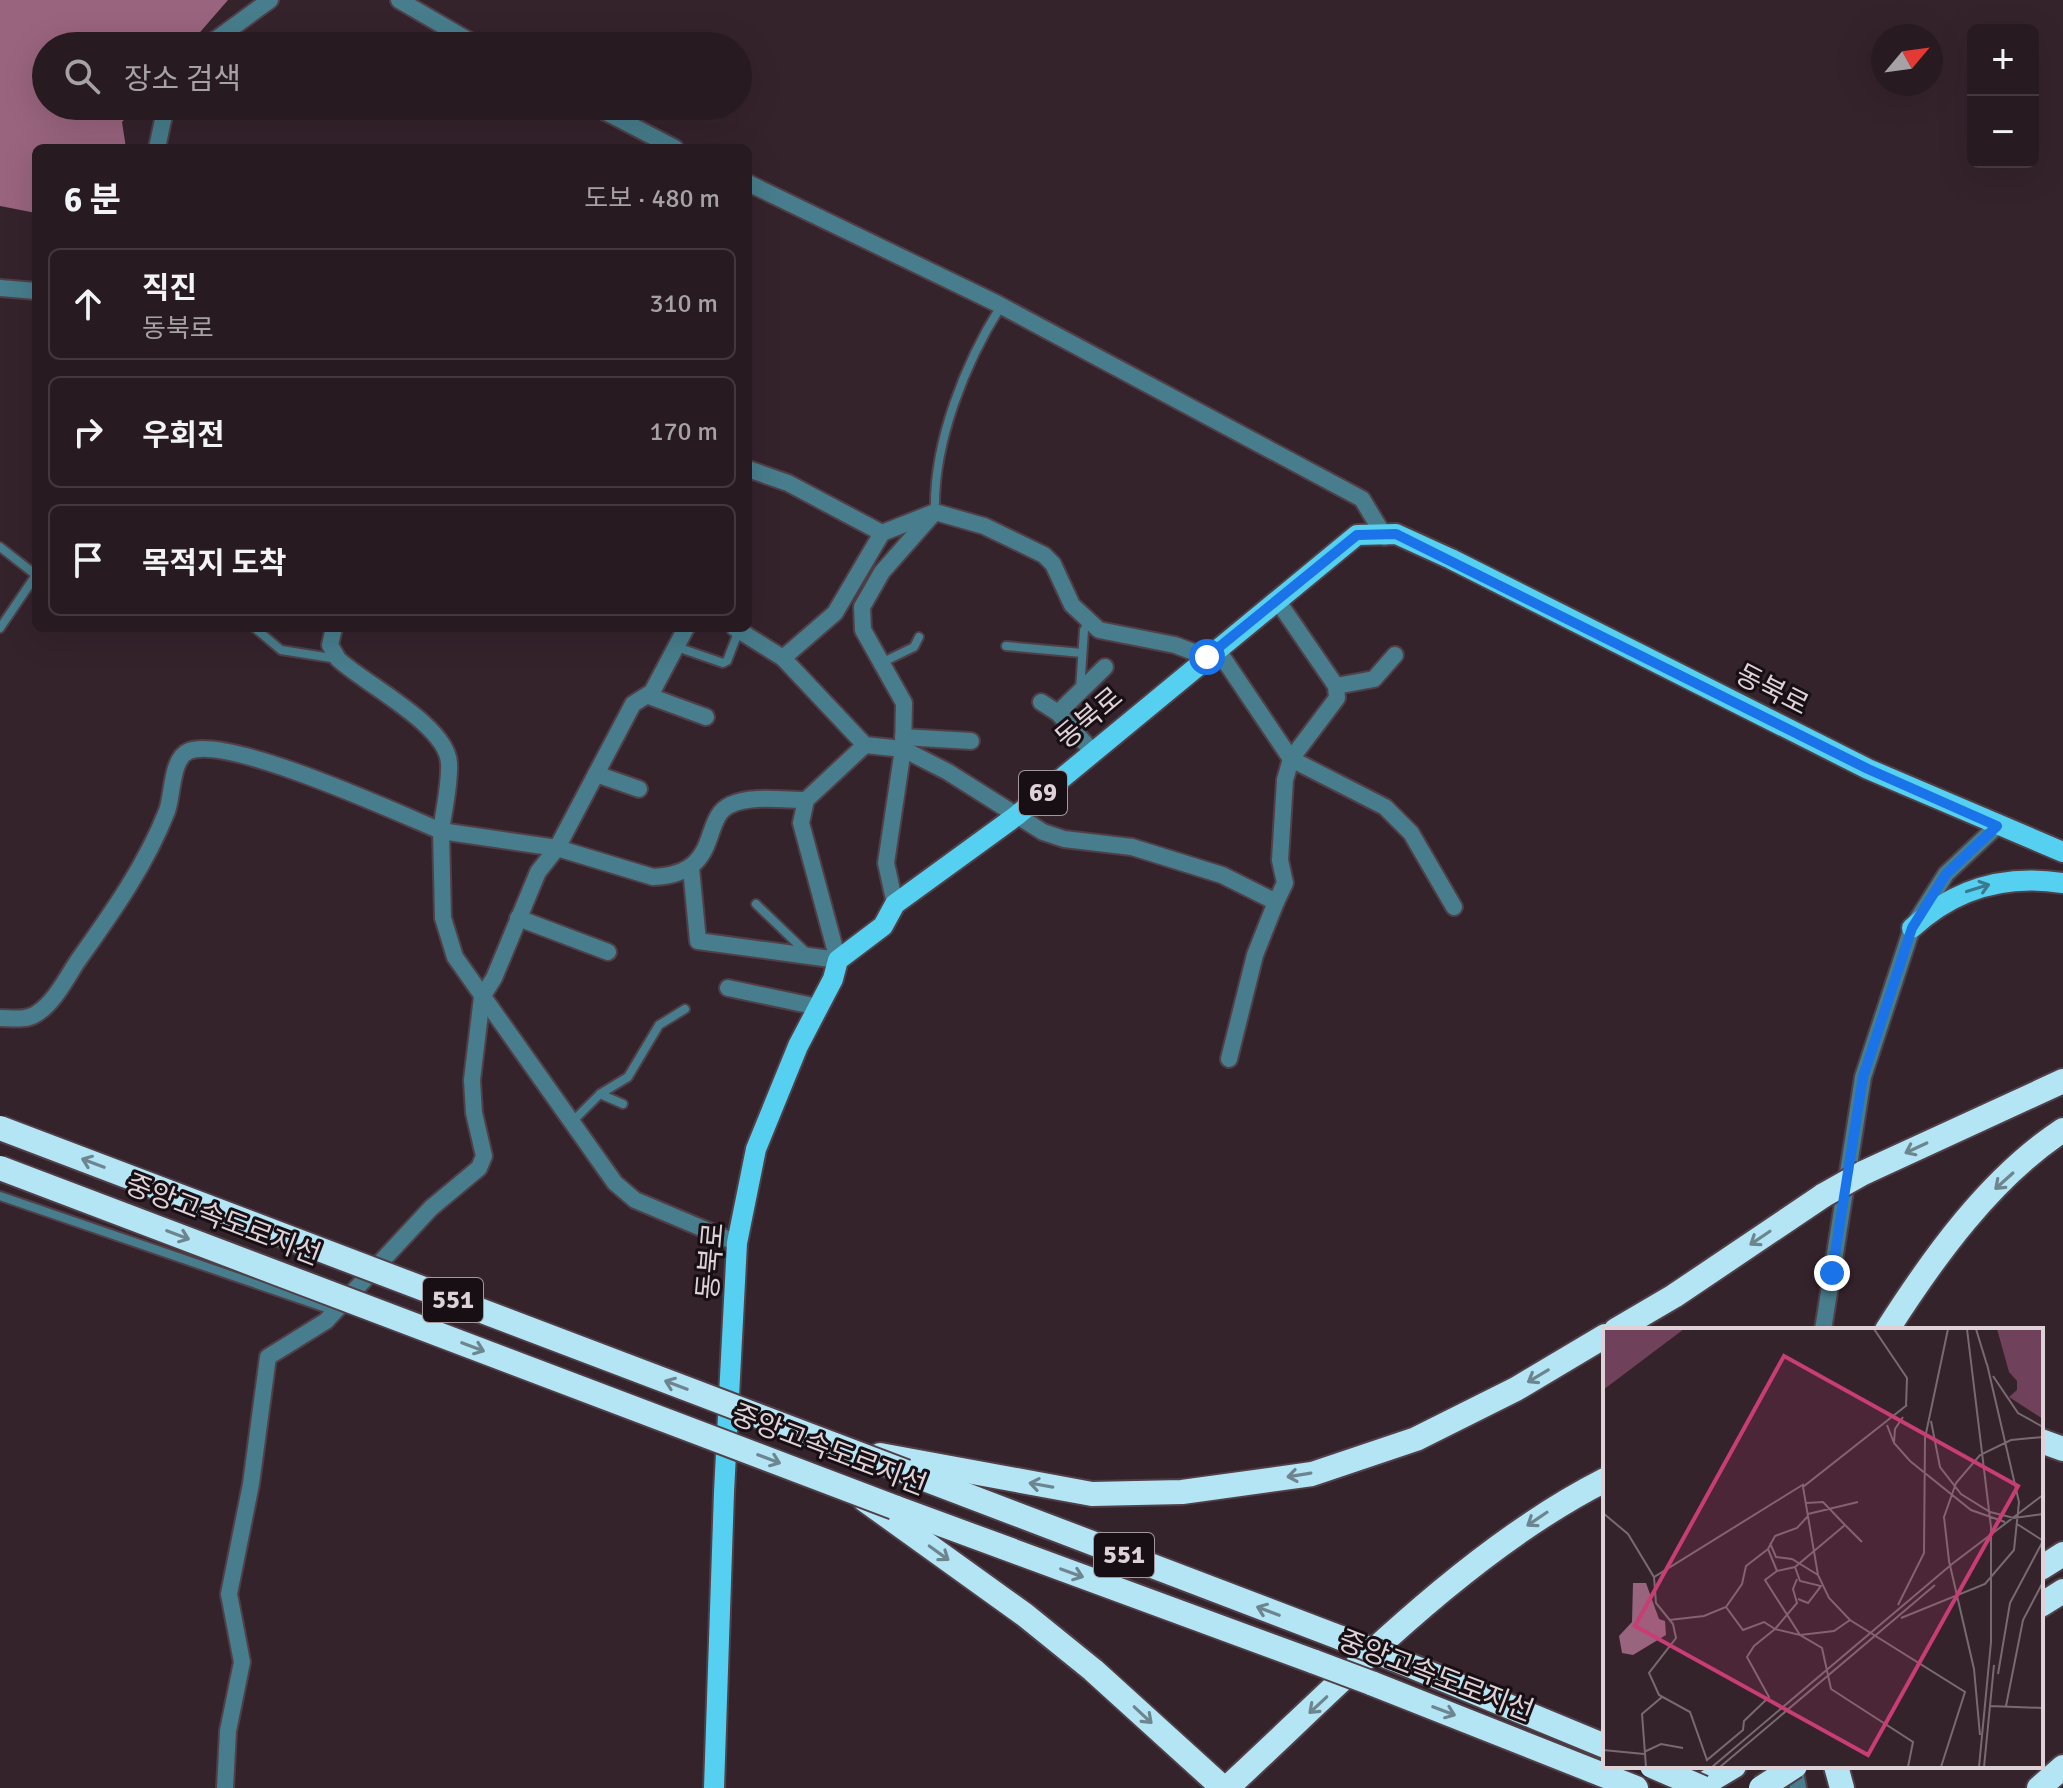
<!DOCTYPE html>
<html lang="ko">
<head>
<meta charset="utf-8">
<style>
  body { margin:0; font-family:Signika,"Noto Sans KR",sans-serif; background:#30232a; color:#f1f3f6 }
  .controls { position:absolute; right:24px; top:24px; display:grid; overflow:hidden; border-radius:12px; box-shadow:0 8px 32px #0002 }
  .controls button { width:72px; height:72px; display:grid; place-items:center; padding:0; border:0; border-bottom:2px solid #44383f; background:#281a21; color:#f1f3f6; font:40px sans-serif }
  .compass { position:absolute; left:1871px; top:24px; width:72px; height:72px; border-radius:50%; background:#281a21; box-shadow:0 8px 32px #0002; rotate:61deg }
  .stop { position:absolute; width:24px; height:24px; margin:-18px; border:6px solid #1a73e8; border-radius:50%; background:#fff }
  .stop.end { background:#1a73e8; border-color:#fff; box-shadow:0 2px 8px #0008 }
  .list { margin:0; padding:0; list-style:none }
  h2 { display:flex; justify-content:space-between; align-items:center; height:104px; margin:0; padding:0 32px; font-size:34px }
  h2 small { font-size:26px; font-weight:400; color:#a5a1a5 }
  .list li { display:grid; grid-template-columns:52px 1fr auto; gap:24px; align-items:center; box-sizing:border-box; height:112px; margin:0 16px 16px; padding:0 16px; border:2px solid #44383f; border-radius:12px }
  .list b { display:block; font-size:30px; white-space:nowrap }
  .list p { margin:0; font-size:26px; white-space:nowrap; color:#a5a1a5 }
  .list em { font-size:26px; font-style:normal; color:#a5a1a5 }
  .icon { flex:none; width:44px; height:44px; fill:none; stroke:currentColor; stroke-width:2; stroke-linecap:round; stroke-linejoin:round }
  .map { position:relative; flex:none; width:2063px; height:1788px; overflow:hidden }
  .search { position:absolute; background:#281a21; box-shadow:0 8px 32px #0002; left:32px; top:32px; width:720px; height:88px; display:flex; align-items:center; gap:20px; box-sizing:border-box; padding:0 28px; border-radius:44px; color:#a5a1a5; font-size:30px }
  .panel { position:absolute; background:#281a21; box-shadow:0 8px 32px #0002; left:32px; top:144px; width:720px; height:488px; border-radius:12px }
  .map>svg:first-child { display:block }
</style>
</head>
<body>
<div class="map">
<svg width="2063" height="1788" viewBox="0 0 2063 1788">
  <rect width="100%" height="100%" fill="#35232c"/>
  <!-- water -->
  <polygon fill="#99647e" points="0,0 228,0 188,46 46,46 46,106 136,106 122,122 126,148 36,148 36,213 0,206"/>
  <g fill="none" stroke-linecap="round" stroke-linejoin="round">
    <!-- service casing -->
    <g stroke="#503f47" stroke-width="12">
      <g id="service">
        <path d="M935 512C933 443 965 363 1001 306"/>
        <polyline points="0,547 36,575"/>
        <polyline points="0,628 36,575"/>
        <polyline points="255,628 281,650 338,659"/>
        <polyline points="1006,646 1082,653"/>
        <polyline points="677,647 723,663 727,661 739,630"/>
        <polyline points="881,663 914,647 919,637"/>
        <polyline points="1080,690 1084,630 1089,622"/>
        <polyline points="756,904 807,953"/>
        <polyline points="600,1094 623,1104"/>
        <polyline points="573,1121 600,1094 628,1077 659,1025 685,1009"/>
        <polyline points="0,1196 335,1311"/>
      </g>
    </g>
    <!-- minor casing -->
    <g stroke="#503f47" stroke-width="20">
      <g id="minor">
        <polyline points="399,0 478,46"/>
        <polyline points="207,46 270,0"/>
        <polyline points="594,106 675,148"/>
        <polyline points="157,148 166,106"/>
        <polyline points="748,183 996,303 1362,499 1385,537"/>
        <polyline points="0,288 36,291"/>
        <polyline points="748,469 788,483 882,533 935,512 984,526 1044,555 1053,564 1072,605 1099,630 1175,645 1207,657"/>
        <path d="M334 628 330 645 338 659C366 685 447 725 449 763 450 785 444 809 441 831L557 848 653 877C723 874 700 819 730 805 750 795 784 800 806 800"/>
        <polyline points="735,628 783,658 835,613 882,533"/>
        <polyline points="1217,649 1291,759 1385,807 1411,833 1454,907"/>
        <polyline points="783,658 865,745 903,749 948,772 1043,832 1064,839 1132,847 1222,875 1276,902 1285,883 1280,860 1285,780 1291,759 1337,698 1336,686 1277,600"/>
        <polyline points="1336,686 1374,679 1395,655"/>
        <polyline points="649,696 706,717"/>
        <polyline points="1041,702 1058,713 1093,752"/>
        <polyline points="1058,713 1105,667"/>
        <polyline points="903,737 971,741"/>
        <polyline points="596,774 639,789"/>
        <polyline points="691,868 698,941 838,960 801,823 806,800 865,745"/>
        <polyline points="895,904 886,863 903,749 904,703 863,630 862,607 882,572 934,513"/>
        <polyline points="518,918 608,952"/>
        <polyline points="728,988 818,1007"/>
        <path d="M0 1018C11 1018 25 1021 36 1014 54 1003 66 979 77 962 111 914 145 867 167 811 173 795 171 758 189 751 228 735 398 813 441 831L443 918 455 957 615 1183 635 1200 737 1243"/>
        <polyline points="1229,1059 1255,955 1276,902"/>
        <polyline points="1823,1330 1863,1077 1912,928 1946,874 1997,826"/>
        <polyline points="1794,1766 1798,1788"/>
        <polyline points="225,1788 228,1731 242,1662 229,1594 251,1484 268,1357 326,1321 431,1208 479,1168 484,1156 474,1113 472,1080 482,997 494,978 538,872 557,848 633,704 652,692 686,628"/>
      </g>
    </g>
    <!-- primary casing -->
    <g stroke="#503f47" stroke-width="24">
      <g id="primary">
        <path d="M1912 928C1955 888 2005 874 2063 883"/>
        <polyline points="714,1788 724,1492 737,1243 756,1149 798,1046 833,979 838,960 883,926 895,904 1016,816 1357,535 1396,534 1451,559 1868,769 2063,852"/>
      </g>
    </g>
    <!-- motorway casing -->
    <g stroke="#503f47" stroke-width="28">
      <g id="motorway">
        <polyline points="1863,1173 2063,1081"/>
        <polyline points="1616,1330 1674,1296 1824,1195"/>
        <path d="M1887 1330C1933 1258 1990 1178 2063 1130"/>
        <polyline points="2041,1441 2063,1449"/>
        <polyline points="880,1455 1092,1494 1182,1492 1312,1474 1416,1439 1516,1389 1605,1336"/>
        <polyline points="906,1472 1341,1638"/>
        <polyline points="865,1500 1025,1615 1093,1670 1223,1788"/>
        <polyline points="894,1507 1315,1662"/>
        <polyline points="2041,1568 2063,1554"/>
        <polyline points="2041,1605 2063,1591"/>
        <polyline points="1394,1659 1605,1746"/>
        <polyline points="1371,1683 1636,1788"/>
        <polyline points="1836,1766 1842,1788"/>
        <path d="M1227 1788C1342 1682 1465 1551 1605 1480"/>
        <polyline points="1697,1788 1734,1766"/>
        <polyline points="2039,1788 2063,1767"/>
      </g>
    </g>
    <!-- service -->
    <use href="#service" stroke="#477d8c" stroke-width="8"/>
    <!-- minor -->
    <use href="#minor" stroke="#477d8c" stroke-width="16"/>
    <!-- primary -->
    <use href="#primary" stroke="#56d0f1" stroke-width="20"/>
    <!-- motorway -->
    <use href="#motorway" stroke="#b4e5f5" stroke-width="24"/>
    <!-- motorway-bridge casing -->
    <g stroke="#503f47" stroke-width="28" stroke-linecap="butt">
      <g id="motorway-bridge">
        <polyline points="0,1128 906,1472"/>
        <polyline points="0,1168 894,1507"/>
        <polyline points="1824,1195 1863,1173"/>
        <polyline points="1341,1638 1394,1659"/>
        <polyline points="1315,1662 1371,1683"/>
        <polyline points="1652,1766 1703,1788"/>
        <polyline points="1761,1788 1795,1766"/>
      </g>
    </g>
    <!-- motorway-bridge -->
    <use href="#motorway-bridge" stroke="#b4e5f5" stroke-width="24"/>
  </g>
  <!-- one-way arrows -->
  <defs><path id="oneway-shaft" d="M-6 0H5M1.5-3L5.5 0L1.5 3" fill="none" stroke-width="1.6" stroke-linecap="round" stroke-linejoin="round" transform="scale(2)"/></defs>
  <use stroke="#3a798d" href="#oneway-shaft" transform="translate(1978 888) rotate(-17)"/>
  <g stroke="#6d858f">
    <use href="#oneway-shaft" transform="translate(1916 1148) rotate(155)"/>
    <use href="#oneway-shaft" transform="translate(93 1163) rotate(-159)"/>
    <use href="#oneway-shaft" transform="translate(2004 1181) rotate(138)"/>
    <use href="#oneway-shaft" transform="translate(178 1235) rotate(21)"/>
    <use href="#oneway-shaft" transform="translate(1760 1238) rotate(146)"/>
    <use href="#oneway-shaft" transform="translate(473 1347) rotate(21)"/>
    <use href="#oneway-shaft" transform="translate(1538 1376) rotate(149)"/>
    <use href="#oneway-shaft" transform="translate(676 1385) rotate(-159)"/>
    <use href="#oneway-shaft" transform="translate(769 1459) rotate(21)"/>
    <use href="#oneway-shaft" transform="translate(1299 1475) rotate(171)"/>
    <use href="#oneway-shaft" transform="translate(1041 1485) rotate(-170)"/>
    <use href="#oneway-shaft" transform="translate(1537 1519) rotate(146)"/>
    <use href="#oneway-shaft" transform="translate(939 1553) rotate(36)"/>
    <use href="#oneway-shaft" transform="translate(1072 1573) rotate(20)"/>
    <use href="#oneway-shaft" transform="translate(1268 1611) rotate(-159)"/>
    <use href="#oneway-shaft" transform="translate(1318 1705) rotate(137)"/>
    <use href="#oneway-shaft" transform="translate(1444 1711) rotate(21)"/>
    <use href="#oneway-shaft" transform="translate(1143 1715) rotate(43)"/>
  </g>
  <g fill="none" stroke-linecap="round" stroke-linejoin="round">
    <!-- route -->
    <polyline stroke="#1a73e8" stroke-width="10" points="1207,657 1357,535 1396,534 1868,769 1997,826 1946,874 1912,928 1863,1077 1832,1273"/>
  </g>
  <g text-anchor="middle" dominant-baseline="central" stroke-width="6" stroke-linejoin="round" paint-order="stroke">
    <!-- shield labels -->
    <g fill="#170f13" stroke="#a2989c" stroke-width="2">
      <rect x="1019" y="771" width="48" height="44" rx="6"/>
      <rect x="423" y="1278" width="60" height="44" rx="6"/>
      <rect x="1094" y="1533" width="60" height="44" rx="6"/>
    </g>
    <g font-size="26" font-weight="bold" fill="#ded2d7">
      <text x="1043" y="793">69</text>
      <text x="453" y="1300">551</text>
      <text x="1124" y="1555">551</text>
    </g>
    <!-- street labels -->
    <g font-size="28" fill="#ded2d7" stroke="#170f13">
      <text transform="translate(1772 690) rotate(27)">동북로</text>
      <text transform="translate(1089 718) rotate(-40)">동북로</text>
      <text transform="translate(223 1220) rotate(21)">중앙고속도로지선</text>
      <text transform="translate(711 1261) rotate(-85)">동북로</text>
      <text transform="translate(829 1450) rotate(21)">중앙고속도로지선</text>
      <text transform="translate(1436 1676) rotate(21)">중앙고속도로지선</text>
    </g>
  </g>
  <!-- overview -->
  <g transform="translate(1603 1328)">
    <rect width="440" height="440" fill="#35232c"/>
    <path d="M0 1H81L0 62ZM394 1H440V91L406 69 414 62V53L406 44Z" fill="#70415a"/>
    <path d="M30 255H43L56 291 62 293 63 307 30 327 19 325 16 308 29 294Z" fill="#99647e"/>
    <path fill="none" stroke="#796970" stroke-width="2" d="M271 1 304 50 303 78M364 1 388 199V314L376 439M373 1 384 37M390 48 415 85 440 99M304 77 200 159 215 247 226 270 247 292 362 364 338 439M328 93 337 139 358 166 387 184 411 190 440 186M284 97 291 115 307 133 368 182 402 194M291 115 292 101 300 89M0 185 25 206 51 249 201 156M205 186 255 174M414 196 439 212M242 197 259 214M167 215 173 229 189 231 215 247M165 221 174 243 162 252 197 307 219 320 228 361 310 414 305 439M192 239 197 253 218 258 205 275 195 271M174 243 192 239 242 197 220 174 203 175M51 249 53 275 70 296 73 310 46 345 56 367 87 384 104 432 140 402 141 393 166 369 144 329 151 318 172 301 197 307 231 303 247 292M295 277 321 225 322 110 345 1M123 279 140 302 161 294 172 301 194 275 190 261 194 251M298 290 382 256 411 222 416 174 384 36M66 292 101 288 123 279 139 256 143 238 165 221 172 208 194 200 205 188M395 346 407 275 440 213M387 378 440 380M403 378 420 292 440 254M377 407 371 341 346 233 341 189 353 155 377 127 408 112 440 109M0 422 41 426M41 424 58 416 80 420M43 439 39 386 59 369M109 439 349 236 440 167M117 439 332 257M381 439 391 337"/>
    <path fill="#c83d74" fill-opacity="0.15" stroke="#c83d74" stroke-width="4" d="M181 28 415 158 265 427 32 298Z"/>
    <rect width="440" height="440" fill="none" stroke="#ded2d7" stroke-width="4"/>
  </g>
</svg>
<div class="controls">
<button>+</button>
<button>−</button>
</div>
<svg class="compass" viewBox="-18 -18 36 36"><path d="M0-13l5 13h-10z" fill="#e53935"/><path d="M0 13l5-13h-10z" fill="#a5a1a5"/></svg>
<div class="stop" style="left:1207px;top:657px"></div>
<div class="stop end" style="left:1832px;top:1273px"></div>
<div class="search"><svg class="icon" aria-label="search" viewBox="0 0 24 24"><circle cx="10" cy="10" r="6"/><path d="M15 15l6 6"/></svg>장소 검색</div>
<section class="panel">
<h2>6 분<small>도보 · 480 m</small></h2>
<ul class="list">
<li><svg class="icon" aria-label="ahead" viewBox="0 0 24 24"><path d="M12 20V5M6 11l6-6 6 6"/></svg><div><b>직진</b><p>동북로</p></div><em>310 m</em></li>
<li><svg class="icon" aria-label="right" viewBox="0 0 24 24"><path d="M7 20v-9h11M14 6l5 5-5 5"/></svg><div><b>우회전</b></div><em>170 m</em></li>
<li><svg class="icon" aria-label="arrive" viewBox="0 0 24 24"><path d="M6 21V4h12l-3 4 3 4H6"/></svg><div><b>목적지 도착</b></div></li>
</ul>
</section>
</div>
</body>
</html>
